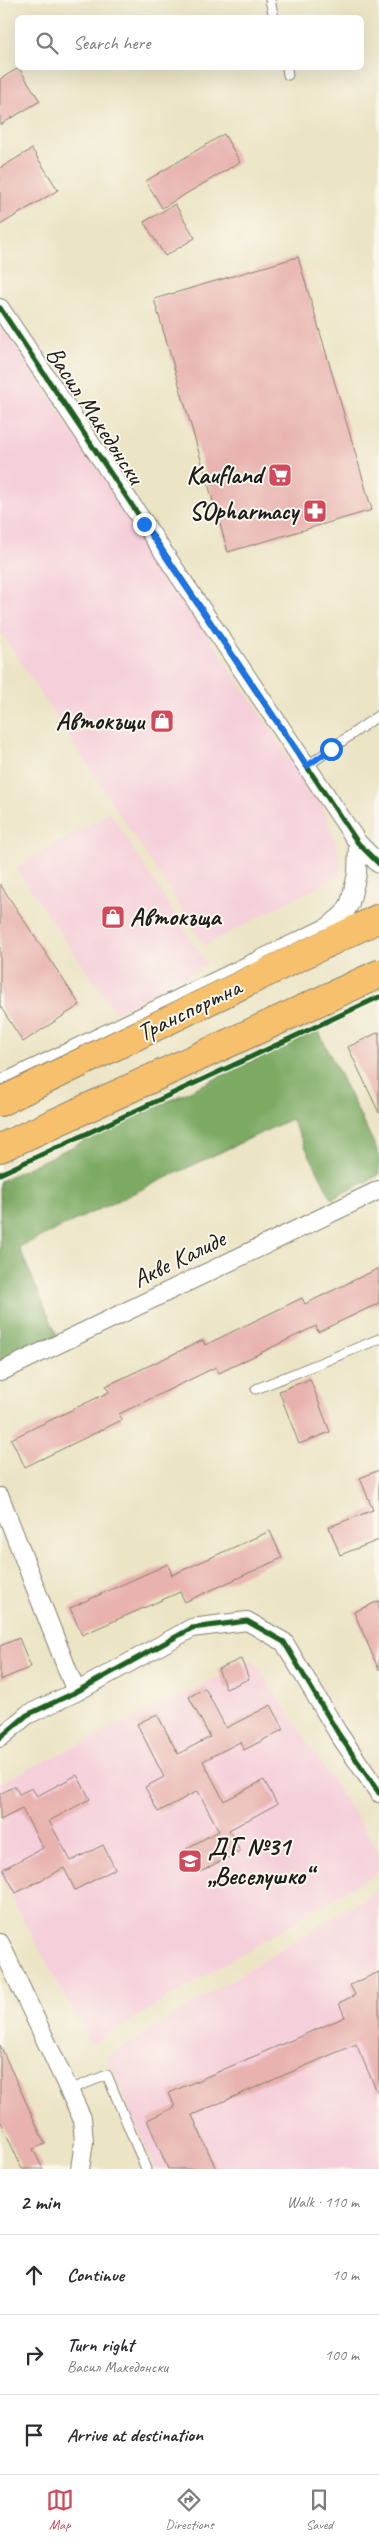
<!DOCTYPE html>
<html lang="en">
<head>
<meta charset="utf-8">
<style>
  body { margin:0; font-family:Caveat,sans-serif; background:#f7f7f7; color:#2b2b33 }
  .stop { position:absolute; width:15px; height:15px; margin:-11px; border:4px solid #1a73e8; border-radius:50%; background:#fff }
  .stop.end { background:#1a73e8; border-color:#fff; box-shadow:0 1px 5px #0008 }
  .list { margin:0; padding:0; list-style:none }
  h2 { display:flex; justify-content:space-between; align-items:center; height:65px; margin:0; padding:0 20px; font-size:21px }
  h2 small { font-size:16px; font-weight:400; color:#7c7c81 }
  .list li { display:grid; grid-template-columns:32px 1fr auto; gap:15px; align-items:center; box-sizing:border-box; height:80px; padding:0 20px; border-top:1px solid #e1e1e2 }
  .list b { display:block; font-size:19px; white-space:nowrap }
  .list p { margin:0; font-size:16px; white-space:nowrap; color:#7c7c81 }
  .list em { font-size:16px; font-style:normal; color:#7c7c81 }
  .icon { flex:none; width:28px; height:28px; fill:none; stroke:currentColor; stroke-width:2; stroke-linecap:round; stroke-linejoin:round }
  .map { position:relative; flex:none; width:379px; height:2169px; overflow:hidden }
  .search { position:absolute; background:#fff; box-shadow:0 5px 20px #0002; left:15px; right:15px; top:15px; height:55px; display:flex; align-items:center; gap:12px; box-sizing:border-box; padding:0 18px; border-radius:8px; color:#7c7c81; font-size:19px }
  .sheet { height:305px; background:#fff }
  nav { display:flex; justify-content:space-around; align-items:center; box-sizing:border-box; height:70px; border-top:1px solid #e1e1e2; background:#fff; font-size:14px; color:#7c7c81 }
  nav a { display:grid; justify-items:center; gap:2px }
  nav .on { color:#d1495b }
  .map>svg:first-child { display:block }
</style>
</head>
<body>
<div class="map">
<svg width="379" height="2169" viewBox="0 0 379 2169">
  <rect width="100%" height="100%" fill="#fbf7ec"/>
  <filter id="ink" filterUnits="userSpaceOnUse"><feTurbulence type="fractalNoise" baseFrequency=".02" numOctaves="2"/><feDisplacementMap in="SourceGraphic" scale="10" xChannelSelector="R" yChannelSelector="G"/><feConvolveMatrix kernelMatrix="1 2 1 2 8 2 1 2 1" color-interpolation-filters="sRGB"/></filter>
  <filter id="wash" filterUnits="userSpaceOnUse"><feTurbulence type="fractalNoise" baseFrequency=".0096" numOctaves="4" result="noise"/><feDisplacementMap in="SourceGraphic" scale="20" xChannelSelector="R" yChannelSelector="G"/><feGaussianBlur stdDeviation="1.12" result="paint"/><feColorMatrix in="noise" values="0 0 0 0 0 0 0 0 0 0 0 0 0 0 0 0 0 1.4 0 .05"/><feComposite in="paint" operator="in"/></filter>
  <g filter="url(#wash)">
    <rect width="100%" height="100%" fill="#ebe4c5"/>
    <!-- built -->
    <g fill="#f5cfda">
      <polygon points="0,322 324,810 338,850 340,875 205,945 0,631"/>
      <polygon points="110,812 207,965 115,1012 16,868"/>
      <polygon points="253,1660 379,1851 379,1871 91,2045 0,1876 0,1783"/>
      <polygon points="379,1889 379,2169 155,2169 107,2057"/>
    </g>
    <!-- forest -->
    <polygon fill="#7daa64" stroke="#4c6340" points="318,1030 379,1154 379,1175 332,1199 291,1119 19,1247 61,1345 0,1374 0,1181"/>
    <g id="blocks">
      <!-- building -->
      <g fill="#e8b2af">
        <polygon points="19,68 40,101 0,125 0,79"/>
        <polygon points="224,134 240,162 162,208 146,181"/>
        <polygon points="32,149 58,190 0,225 0,168"/>
        <polygon points="175,204 195,238 165,256 144,222"/>
        <polygon points="298,257 372,510 228,552 154,299"/>
        <polygon points="0,884 80,1005 23,1042 0,1006"/>
        <polygon points="379,1032 379,1113 348,1047"/>
        <polygon points="379,1268 379,1303 318,1332 316,1326 219,1373 216,1367 119,1414 122,1420 25,1467 11,1439 109,1392 106,1386 203,1340 205,1345 302,1298 305,1304"/>
        <polygon points="310,1379 330,1432 299,1444 279,1391"/>
        <polygon points="379,1470 379,1540 340,1555 329,1527 373,1510 360,1478"/>
        <polygon points="270,1531 282,1558 185,1602 180,1592 82,1635 70,1608 168,1564 172,1575"/>
        <polygon points="379,1601 379,1670 354,1612"/>
        <polygon points="19,1638 31,1667 0,1680 0,1646"/>
        <polygon points="241,1659 249,1679 226,1689 218,1669"/>
        <polygon points="205,1688 226,1728 271,1705 284,1729 244,1750 240,1742 203,1761 224,1801 264,1780 277,1804 229,1830 240,1851 200,1872 187,1848 219,1831 198,1791 158,1812 145,1787 164,1777 137,1724 157,1714 178,1754 210,1737 189,1697"/>
        <polygon points="77,1775 90,1799 49,1821 71,1861 103,1845 115,1869 75,1890 64,1868 16,1893 3,1869 43,1848 22,1809 0,1820 0,1794 15,1786 19,1794 32,1788 37,1796"/>
        <polygon points="379,1972 379,2096 356,2044 192,2115 216,2169 168,2169 147,2120 175,2107 169,2093 345,2017 339,2003 355,1995 350,1985"/>
        <polygon points="0,2045 45,2144 33,2149 43,2169 22,2169 0,2120"/>
      </g>
    </g>
  </g>
  <g filter="url(#ink)">
    <use href="#blocks" fill-opacity="0" stroke="#848070" stroke-width="1"/>
    <g fill="none" stroke-linecap="round" stroke-linejoin="round">
      <!-- lane casing -->
      <g stroke="#848070" stroke-width="11">
        <g id="lane">
          <polyline points="270,0 274,18"/>
          <polyline points="287,68 288,75"/>
          <polyline points="307,766 379,715"/>
          <polyline points="249,960 326,923 339,912"/>
          <polyline points="0,1080 249,960 268,963"/>
          <polyline points="256,1389 379,1339"/>
          <polyline points="69,2090 107,2075 146,2169"/>
        </g>
      </g>
      <!-- street casing -->
      <g stroke="#848070" stroke-width="20">
        <g id="street">
          <polyline points="0,308 358,843 379,864"/>
          <polyline points="327,943 350,903 357,874 358,843"/>
          <polyline points="0,1372 379,1190"/>
          <polyline points="0,1497 76,1692"/>
          <polyline points="0,1738 27,1715 76,1692 192,1628 247,1621 284,1642 338,1733 379,1793"/>
          <polyline points="0,1943 82,2118 84,2142 80,2169"/>
        </g>
      </g>
      <!-- primary casing -->
      <g stroke="#848070" stroke-width="30">
        <g id="primary">
          <polyline points="0,1102 379,918"/>
          <polyline points="0,1148 379,974"/>
        </g>
      </g>
      <!-- lane -->
      <use href="#lane" stroke="#fff" stroke-width="9"/>
      <!-- street -->
      <use href="#street" stroke="#fff" stroke-width="18"/>
      <!-- primary -->
      <use href="#primary" stroke="#f7c06c" stroke-width="28"/>
      <!-- cycleway casing -->
      <g stroke="#fbf7ec" stroke-width="8">
        <g id="cycleway">
          <polyline points="0,308 358,843 379,864"/>
          <polyline points="0,1174 379,997"/>
          <polyline points="0,1738 27,1715 76,1692 192,1628 247,1621 284,1642 338,1733 379,1793"/>
        </g>
      </g>
      <!-- cycleway -->
      <use href="#cycleway" stroke="#1b5e20" stroke-width="5"/>
    </g>
  </g>
  <g fill="none" stroke-linecap="round" stroke-linejoin="round" filter="url(#ink)">
    <!-- route -->
    <polyline stroke="#1a73e8" stroke-width="6" points="144,524 307,766 331,749"/>
  </g>
  <!-- icons -->
  <defs>
    <g id="supermarket-square" transform="scale(1.25)"><rect x="-9" y="-9" width="18" height="18" rx="4" fill="#d1495b" stroke="#fbf7ec"/><path d="M-6-5.5h2.5l.6 2H6L4.5 2H-2.5L-4.4-4H-6ZM-1.5 3.2a1.3 1.3 0 1 0 .1 0ZM3 3.2a1.3 1.3 0 1 0 .1 0Z" fill="#fff"/></g>
    <g id="pharmacy-square" transform="scale(1.25)"><rect x="-9" y="-9" width="18" height="18" rx="4" fill="#d1495b" stroke="#fbf7ec"/><path d="M-2-6h4v4h4v4h-4v4h-4v-4h-4v-4h4Z" fill="#fff"/></g>
    <g id="shop-square" transform="scale(1.25)"><rect x="-9" y="-9" width="18" height="18" rx="4" fill="#d1495b" stroke="#fbf7ec"/><path d="M-5-2.5h2.3a2.7 3.5 0 0 1 5.4 0H5L5.5 6h-11ZM-1.5-2.5h3a1.5 2.3 0 0 0-3 0Z" fill="#fff"/></g>
    <g id="school-square" transform="scale(1.25)"><rect x="-9" y="-9" width="18" height="18" rx="4" fill="#d1495b" stroke="#fbf7ec"/><path d="M0-5L7-2L0 1L-7-2ZM-4 1L0 2.5L4 1V4Q0 6-4 4Z" fill="#fff"/></g>
  </defs>
  <g fill-rule="evenodd">
    <use href="#supermarket-square" x="280" y="475"/>
    <use href="#pharmacy-square" x="315" y="511"/>
    <use href="#shop-square" x="162" y="721"/>
    <use href="#shop-square" x="113" y="917"/>
    <use href="#school-square" x="190" y="1861"/>
  </g>
  <g text-anchor="middle" dominant-baseline="central" stroke-width="4" stroke-linejoin="round" paint-order="stroke">
    <!-- street labels -->
    <g font-size="25" fill="#1c1c1c" stroke="#fbf7ec">
      <text transform="translate(95 415) rotate(57)">Васил Македонски</text>
      <text transform="translate(189 1010) rotate(-26)">Транспортна</text>
      <text transform="translate(179 1259) rotate(-26)">Акве Калиде</text>
    </g>
    <!-- poi labels -->
    <g font-size="25" font-weight="bold" fill="#1c1c1c" stroke="#fbf7ec" text-anchor="end">
      <text x="262" y="475">Kaufland</text>
      <text x="298" y="511">SOpharmacy</text>
      <text x="144" y="721">Автокъщи</text>
      <text x="130" y="917" text-anchor="start">Автокъща</text>
      <text x="208" y="1847" text-anchor="start">ДГ №31<tspan x="208" dy="29">„Веселушко“</tspan></text>
    </g>
  </g>
</svg>
<div class="stop" style="left:331px;top:749px"></div>
<div class="stop end" style="left:144px;top:524px"></div>
<div class="search"><svg class="icon" aria-label="search" viewBox="0 0 24 24"><circle cx="10" cy="10" r="6"/><path d="M15 15l6 6"/></svg>Search here</div>
</div>
<section class="sheet">
<h2>2 min<small>Walk · 110 m</small></h2>
<ul class="list">
<li><svg class="icon" aria-label="ahead" viewBox="0 0 24 24"><path d="M12 20V5M6 11l6-6 6 6"/></svg><div><b>Continue</b></div><em>10 m</em></li>
<li><svg class="icon" aria-label="right" viewBox="0 0 24 24"><path d="M7 20v-9h11M14 6l5 5-5 5"/></svg><div><b>Turn right</b><p>Васил Македонски</p></div><em>100 m</em></li>
<li><svg class="icon" aria-label="arrive" viewBox="0 0 24 24"><path d="M6 21V4h12l-3 4 3 4H6"/></svg><div><b>Arrive at destination</b></div></li>
</ul>
</section>
<nav>
<a class="on"><svg class="icon" aria-label="map" viewBox="0 0 24 24"><path d="M3 6l6-2 6 2 6-2v14l-6 2-6-2-6 2zM9 4v14M15 6v14"/></svg>Map</a>
<a><svg class="icon" aria-label="directions" viewBox="0 0 24 24"><path d="M12 3l9 9-9 9-9-9zM9 14v-3h6M13 9l2 2-2 2"/></svg>Directions</a>
<a><svg class="icon" aria-label="saved" viewBox="0 0 24 24"><path d="M7 4h10v16l-5-4-5 4z"/></svg>Saved</a>
</nav>
</body>
</html>
